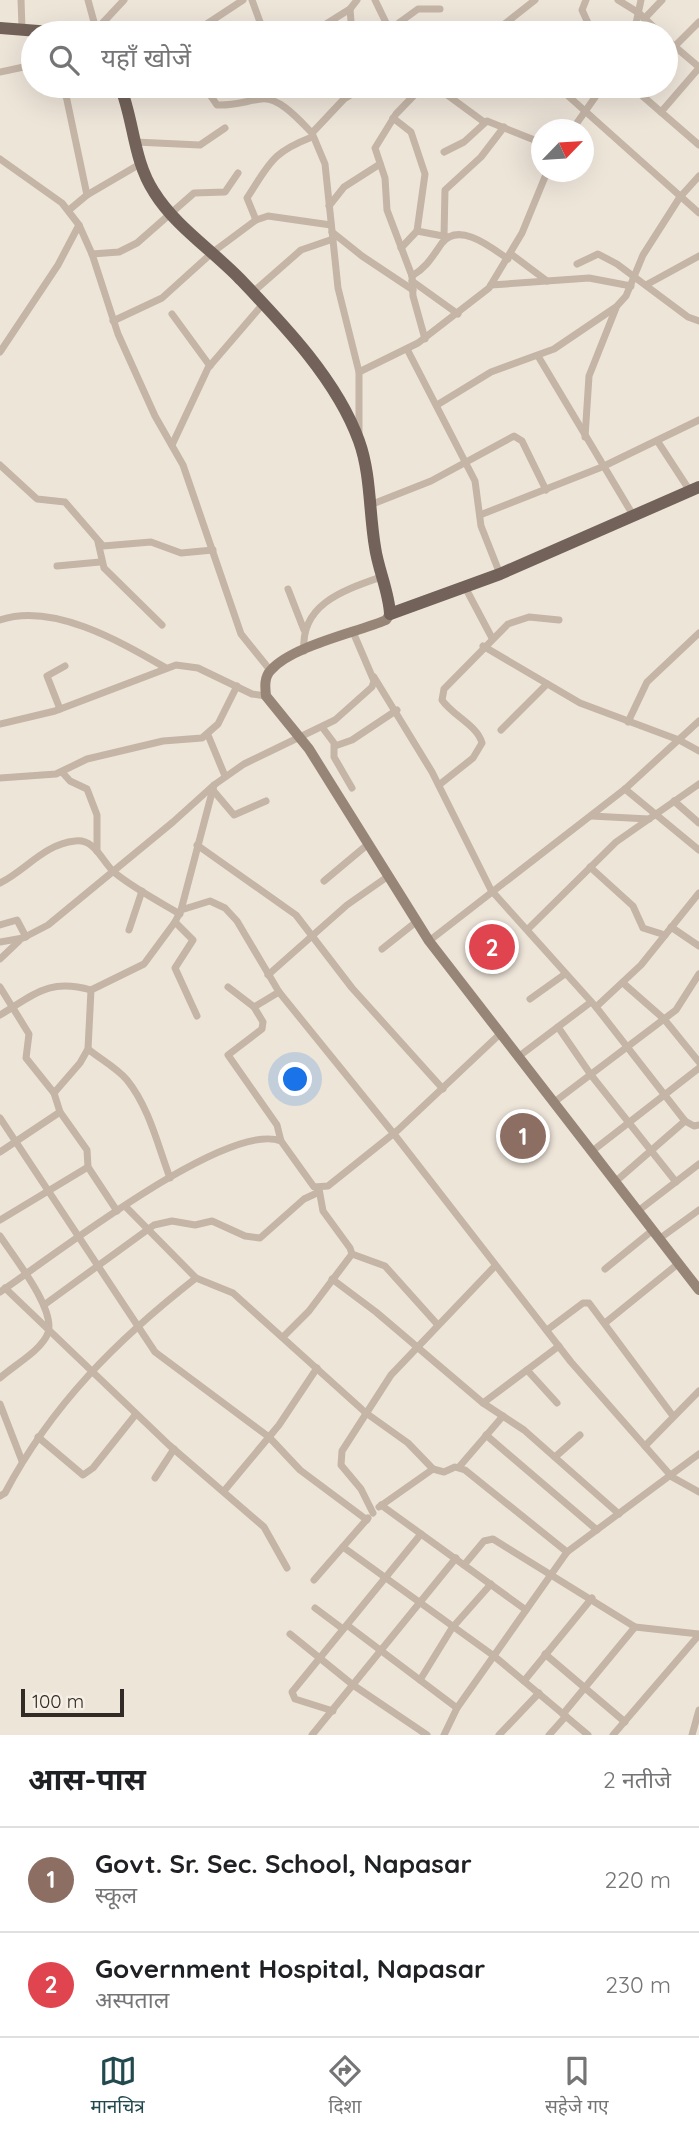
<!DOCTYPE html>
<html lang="hi">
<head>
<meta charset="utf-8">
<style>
  body { margin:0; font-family:Quicksand,"Noto Sans Devanagari",sans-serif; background:#f6f6f6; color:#202124 }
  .compass { position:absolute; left:531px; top:119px; width:63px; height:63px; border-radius:50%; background:#fff; box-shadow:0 7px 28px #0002; rotate:65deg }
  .scale { position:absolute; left:21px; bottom:18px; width:103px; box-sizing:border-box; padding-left:7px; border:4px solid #312a26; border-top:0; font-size:19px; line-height:24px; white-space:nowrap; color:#312a26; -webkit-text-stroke:5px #f6efe5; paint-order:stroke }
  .you { position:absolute; left:296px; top:1080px; width:24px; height:24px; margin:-18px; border:5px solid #fff; border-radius:50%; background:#1a73e8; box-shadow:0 0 0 10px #1a73e833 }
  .badge { display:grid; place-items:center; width:46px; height:46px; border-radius:50%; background:#21494e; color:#fff; font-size:23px; font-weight:700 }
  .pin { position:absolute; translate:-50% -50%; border:4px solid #fff; box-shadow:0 2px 7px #0006 }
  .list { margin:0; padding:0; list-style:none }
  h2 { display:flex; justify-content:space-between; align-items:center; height:91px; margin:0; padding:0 28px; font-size:30px }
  h2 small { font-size:23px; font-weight:400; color:#757577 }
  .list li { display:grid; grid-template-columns:46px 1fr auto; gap:21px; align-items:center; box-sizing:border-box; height:105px; padding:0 28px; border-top:2px solid #e0e0e0 }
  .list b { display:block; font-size:26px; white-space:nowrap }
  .list p { margin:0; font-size:23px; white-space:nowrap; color:#757577 }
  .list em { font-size:23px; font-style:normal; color:#757577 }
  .icon { flex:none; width:38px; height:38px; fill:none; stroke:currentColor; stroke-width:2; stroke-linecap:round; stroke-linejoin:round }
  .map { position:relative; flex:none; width:699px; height:1735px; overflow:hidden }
  .search { position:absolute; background:#fff; box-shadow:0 7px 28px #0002; left:21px; right:21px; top:21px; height:77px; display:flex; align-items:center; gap:18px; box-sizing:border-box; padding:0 24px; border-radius:38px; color:#757577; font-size:26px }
  .sheet { height:301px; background:#fff }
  nav { display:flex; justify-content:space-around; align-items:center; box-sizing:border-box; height:98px; border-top:2px solid #e0e0e0; background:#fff; font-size:19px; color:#757577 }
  nav a { display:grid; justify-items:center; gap:4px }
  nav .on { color:#21494e }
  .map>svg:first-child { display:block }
</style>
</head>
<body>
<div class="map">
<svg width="699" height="1735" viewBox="0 0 699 1735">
  <rect width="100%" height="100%" fill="#eee5d9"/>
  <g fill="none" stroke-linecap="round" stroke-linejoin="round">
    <!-- street -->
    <g stroke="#c4b5a7" stroke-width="7">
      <polyline points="21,0 22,28"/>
      <polyline points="88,0 97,33"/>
      <polyline points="252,0 264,33"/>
      <polyline points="375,0 391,33"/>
      <polyline points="618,0 639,13 660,33"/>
      <polyline points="644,19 662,0"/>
      <polyline points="96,30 124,0"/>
      <polyline points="389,30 418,9 440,9"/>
      <polyline points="193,33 243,0"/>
      <polyline points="302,33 318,29 350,9"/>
      <polyline points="352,33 350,9 357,0"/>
      <polyline points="468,33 502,26 535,0"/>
      <polyline points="585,33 588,23 582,10 586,0"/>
      <polyline points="634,33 641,0"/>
      <polyline points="666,39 699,67"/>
      <polyline points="666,55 699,22"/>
      <polyline points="0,72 33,65"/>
      <polyline points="64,86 87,195"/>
      <path d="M204 86 217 105C233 106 246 101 261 99 279 96 300 121 312 133"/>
      <polyline points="423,86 396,114 375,148 385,178 387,210 412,276 413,296 425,339"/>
      <polyline points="435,86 484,122"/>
      <polyline points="557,86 699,213"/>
      <polyline points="631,86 699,145"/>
      <polyline points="491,92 496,86"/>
      <polyline points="661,112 699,68"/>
      <polyline points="393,118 411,132 425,174 417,231"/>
      <polyline points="572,130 603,86"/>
      <polyline points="135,142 200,145 225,128"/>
      <polyline points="444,152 464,142 487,121 542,143"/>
      <polyline points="0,159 62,203 79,225 92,254 118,334 155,416 183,465 241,634 270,670"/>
      <polyline points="329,206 344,187 380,164"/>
      <polyline points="69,210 87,195 140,164"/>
      <path d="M256 220 247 198C270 163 271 153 312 137"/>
      <polyline points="332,232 362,256 413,290"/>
      <polyline points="444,236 445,190 481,157 504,127"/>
      <polyline points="401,248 417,231 448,237"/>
      <polyline points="92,254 119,252 137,243 194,193 225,192 238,173"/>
      <polyline points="511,254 547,281"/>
      <polyline points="577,264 598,254 617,264 688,317 699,321"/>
      <path d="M412 276C427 267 432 257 442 243 459 221 492 248 508 259"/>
      <polyline points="412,281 458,314"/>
      <polyline points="491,285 589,278 631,286"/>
      <polyline points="646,285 699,256"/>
      <polyline points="253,292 301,250 333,239"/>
      <polyline points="172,314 210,366"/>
      <polyline points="113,321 162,298 213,252 256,220 268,216 331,225"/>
      <polyline points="407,349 475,481 481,526 500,574"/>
      <polyline points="0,352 58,265 79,225"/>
      <polyline points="538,356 633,515"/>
      <polyline points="359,372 338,288 325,164 312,133 344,99 365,86"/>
      <polyline points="437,405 491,372 554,349 616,307 626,296 643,255 680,197 699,176"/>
      <polyline points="359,434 359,372 418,343 489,288 522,233 547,172"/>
      <polyline points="585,437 589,376 616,308"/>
      <polyline points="658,442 690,491"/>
      <polyline points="172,445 208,368 263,304"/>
      <polyline points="0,465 37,499 65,502 103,546 151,542 181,553 213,550"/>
      <polyline points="370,505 431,481 514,436 522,441 546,490"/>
      <polyline points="480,515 602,467 699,420"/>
      <polyline points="98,542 104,568 162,625"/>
      <polyline points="57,566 100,562"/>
      <polyline points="465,587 492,638"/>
      <polyline points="288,589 304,630"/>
      <path d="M0 620C53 602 121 642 166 668"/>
      <polyline points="483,646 580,703 679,740 699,751"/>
      <path d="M304 651C300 604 344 590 381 577"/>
      <polyline points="374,677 432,772 491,890 596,1007 685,1121 694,1126 699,1125"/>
      <polyline points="60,709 47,676 65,666"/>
      <polyline points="628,722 647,682 699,633"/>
      <polyline points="0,724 55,711 176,665 198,668 252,694 266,696"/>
      <polyline points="322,727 334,743 334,757 352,788"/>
      <polyline points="501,730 547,684"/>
      <polyline points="208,735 225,776"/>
      <polyline points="335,746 352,740 397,710"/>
      <polyline points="62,772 70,781 87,789 97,815 97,851"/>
      <polyline points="0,778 56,774 87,759 163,741 202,738 218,724 237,686"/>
      <path d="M439 785 473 758 482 743C477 725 453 716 442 700L444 689 508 624 529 617 559 620"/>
      <polyline points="212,789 234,815 266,801"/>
      <polyline points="625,789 699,850"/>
      <polyline points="674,801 699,823"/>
      <polyline points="591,816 649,819"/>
      <polyline points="197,845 296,915 352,988 443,1089"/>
      <polyline points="590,867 633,906 643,928 665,935"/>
      <polyline points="324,881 367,845"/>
      <path d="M0 883C25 871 44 844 75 841 95 838 102 862 115 873 135 889 158 901 180 914"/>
      <polyline points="181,910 210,901 225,908 237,921 279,992 394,1134 571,1362 672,1477 699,1492"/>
      <polyline points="175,922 193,940 175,968 197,1016"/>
      <polyline points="0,925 17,920 26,937"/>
      <polyline points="671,927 699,946"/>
      <polyline points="528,929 616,842 699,784"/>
      <polyline points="129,930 142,891"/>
      <polyline points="429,941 625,789 699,721"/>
      <polyline points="0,942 23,938 48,925 173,822 214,785 244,764 335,720 372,687 374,681 353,632"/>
      <polyline points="382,949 416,922"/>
      <polyline points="0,959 19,941"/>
      <polyline points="268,975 347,905 387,877"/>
      <polyline points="623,983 664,1019 699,1062"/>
      <polyline points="0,987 29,1034 26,1058 54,1093"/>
      <polyline points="228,987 254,1007 279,992"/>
      <polyline points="530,999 565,974"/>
      <polyline points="254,1007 263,1022 262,1029 228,1055 277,1125 281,1141"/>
      <polyline points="596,1007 641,965 699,893"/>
      <path d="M0 1015C35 994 49 978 91 990"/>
      <polyline points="558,1027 591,1075 676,1182"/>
      <path d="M88 1049C100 1059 117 1068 127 1080 149 1107 158 1146 170 1178"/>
      <polyline points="518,1057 591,1002"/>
      <polyline points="553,1103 676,1010 699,974"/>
      <polyline points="0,1118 155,1352 269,1437 300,1470 367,1520"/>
      <polyline points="0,1152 60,1112"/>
      <polyline points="591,1152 699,1068"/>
      <polyline points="615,1182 685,1121"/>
      <polyline points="125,1206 196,1278 233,1293 366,1413 408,1443 433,1469 444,1472 455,1467 465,1470 567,1552"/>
      <polyline points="117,1211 88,1167 87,1150 60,1112 54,1093 80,1063 88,1049 91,990 144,964 175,922 181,910 214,785"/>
      <polyline points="638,1211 699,1164"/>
      <polyline points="0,1220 88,1167"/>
      <path d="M0 1236C13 1256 56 1309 48 1333 41 1351 14 1365 0 1378"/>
      <polyline points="659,1239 699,1210"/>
      <polyline points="352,1254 385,1266 437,1324"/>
      <polyline points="605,1269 653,1230"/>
      <polyline points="332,1279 376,1312 483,1403 524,1430 619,1514"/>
      <polyline points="5,1288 169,1445 264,1527 287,1568"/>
      <path d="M0 1292C50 1259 226 1120 281 1141L314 1187 328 1186 398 1130 501 1033"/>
      <polyline points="44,1305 154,1225 172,1221 195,1225 212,1221 245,1236 260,1238 304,1199 319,1192"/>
      <polyline points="605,1323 679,1263"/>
      <polyline points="547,1330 583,1303 589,1303 673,1416"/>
      <polyline points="283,1337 309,1311 352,1254 350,1248 323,1211 319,1189"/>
      <polyline points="527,1370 557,1403"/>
      <polyline points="483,1403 559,1346"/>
      <polyline points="0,1404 22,1461"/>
      <polyline points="486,1435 597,1530"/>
      <polyline points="38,1437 83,1475 93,1468 136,1414"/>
      <polyline points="645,1446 699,1391"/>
      <polyline points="555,1457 580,1435"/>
      <polyline points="459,1467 503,1416"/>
      <polyline points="155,1478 174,1449"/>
      <polyline points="224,1491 279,1425 317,1368"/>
      <path d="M0 1496 5 1493C52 1404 118 1339 196 1278"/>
      <polyline points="381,1505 526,1610"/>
      <polyline points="379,1507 433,1469"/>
      <polyline points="373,1513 361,1489 341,1465 342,1451 391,1375 495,1266"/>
      <polyline points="343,1547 494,1656 588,1735"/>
      <polyline points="464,1565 484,1541 493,1539 635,1627 699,1634"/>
      <polyline points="314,1580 368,1518"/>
      <polyline points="315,1608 343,1629"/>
      <polyline points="347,1625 457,1708"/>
      <polyline points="290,1634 353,1685 427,1735"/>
      <polyline points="545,1654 625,1722"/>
      <polyline points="420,1680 452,1628 491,1584"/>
      <polyline points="524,1681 592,1598"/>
      <polyline points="333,1711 295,1699 292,1692 421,1534"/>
      <polyline points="563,1714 635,1627"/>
      <polyline points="312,1735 456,1558"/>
      <polyline points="444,1735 457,1708 567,1552 699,1454"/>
      <polyline points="499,1735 539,1693"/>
      <polyline points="549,1735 566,1716"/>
      <polyline points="613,1735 699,1635"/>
      <polyline points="692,1735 699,1710"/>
    </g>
    <!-- secondary -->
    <path stroke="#978578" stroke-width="10" d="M390 614 386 620C355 633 292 646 271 670 264 677 265 687 266 696L309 749 429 941 699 1290"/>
    <!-- primary -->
    <g stroke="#726259" stroke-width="12">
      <polyline points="0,28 64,33"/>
      <path d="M120 86C134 120 133 160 154 192 175 226 212 250 240 279 284 325 337 380 359 441 371 474 369 512 375 547 378 569 389 592 390 614L500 574 699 487"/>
    </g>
  </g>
</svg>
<svg class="compass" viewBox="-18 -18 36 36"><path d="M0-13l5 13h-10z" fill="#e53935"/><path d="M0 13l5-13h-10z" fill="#757577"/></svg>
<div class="scale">100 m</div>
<div class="you"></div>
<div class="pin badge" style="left:523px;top:1136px;background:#8d6e63">1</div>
<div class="pin badge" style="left:492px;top:947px;background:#e0444e">2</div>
<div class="search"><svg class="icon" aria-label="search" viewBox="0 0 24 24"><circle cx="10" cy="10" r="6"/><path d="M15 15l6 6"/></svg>यहाँ खोजें</div>
</div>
<section class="sheet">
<h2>आस-पास<small>2 नतीजे</small></h2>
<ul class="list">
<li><span class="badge" style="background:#8d6e63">1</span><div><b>Govt. Sr. Sec. School, Napasar</b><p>स्कूल</p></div><em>220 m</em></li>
<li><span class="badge" style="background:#e0444e">2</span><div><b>Government Hospital, Napasar</b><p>अस्पताल</p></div><em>230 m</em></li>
</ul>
</section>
<nav>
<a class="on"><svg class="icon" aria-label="map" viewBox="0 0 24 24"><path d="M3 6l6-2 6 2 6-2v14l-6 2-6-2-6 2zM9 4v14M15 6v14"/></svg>मानचित्र</a>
<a><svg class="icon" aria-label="directions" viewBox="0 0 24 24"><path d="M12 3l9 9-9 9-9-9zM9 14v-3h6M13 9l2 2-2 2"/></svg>दिशा</a>
<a><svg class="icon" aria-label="saved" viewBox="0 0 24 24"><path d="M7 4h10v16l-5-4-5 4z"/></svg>सहेजे गए</a>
</nav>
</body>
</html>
